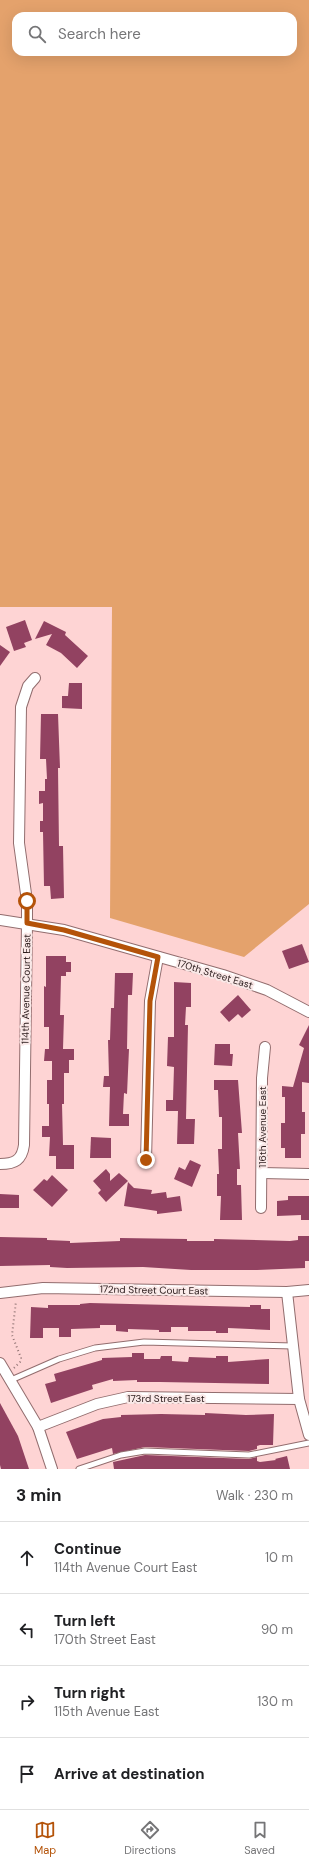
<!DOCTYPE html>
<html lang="en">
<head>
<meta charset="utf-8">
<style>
  body { margin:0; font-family:"DM Sans",sans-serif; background:#f2f2f2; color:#202124 }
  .stop { position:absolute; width:12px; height:12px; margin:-9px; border:3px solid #b45309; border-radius:50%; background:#fff }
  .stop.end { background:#b45309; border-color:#fff; box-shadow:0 1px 4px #0008 }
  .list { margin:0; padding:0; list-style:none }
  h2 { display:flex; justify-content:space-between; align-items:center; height:52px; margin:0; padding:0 16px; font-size:17px }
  h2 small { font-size:13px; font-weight:400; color:#757577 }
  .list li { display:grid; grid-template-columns:26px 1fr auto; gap:12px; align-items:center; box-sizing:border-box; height:72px; padding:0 16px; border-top:1px solid #e0e0e0 }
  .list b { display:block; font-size:15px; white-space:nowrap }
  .list p { margin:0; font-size:13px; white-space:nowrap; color:#757577 }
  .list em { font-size:13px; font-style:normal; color:#757577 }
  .icon { flex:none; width:22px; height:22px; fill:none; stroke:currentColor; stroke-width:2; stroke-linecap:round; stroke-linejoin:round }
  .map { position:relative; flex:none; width:309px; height:1469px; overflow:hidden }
  .search { position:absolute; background:#fff; box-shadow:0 4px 16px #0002; left:12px; right:12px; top:12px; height:44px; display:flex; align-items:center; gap:10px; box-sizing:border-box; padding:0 14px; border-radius:12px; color:#757577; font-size:15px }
  .sheet { height:340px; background:#fff }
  nav { display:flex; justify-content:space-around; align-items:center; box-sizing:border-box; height:56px; border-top:1px solid #e0e0e0; background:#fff; font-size:11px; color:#757577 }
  nav a { display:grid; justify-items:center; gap:2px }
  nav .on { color:#b45309 }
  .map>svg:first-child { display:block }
</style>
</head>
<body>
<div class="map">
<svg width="309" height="1469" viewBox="0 0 309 1469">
  <rect width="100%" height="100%" fill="#fed4d4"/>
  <!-- green -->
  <path fill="#e4a26c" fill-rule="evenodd" d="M0 0H309V904L244 957 110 918 112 607H0ZM16 16H293V52H16Z"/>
  <!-- building -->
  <g fill="#924261">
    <polygon points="25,620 32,640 24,643 26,647 14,651 6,627"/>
    <polygon points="44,621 66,632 65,635 88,656 77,668 61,653 46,645 52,634 35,639"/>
    <polygon points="0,645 10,652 0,666"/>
    <polygon points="69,683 82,683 82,709 62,708 62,696 68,696"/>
    <polygon points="41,714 58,714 60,768 58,768 59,846 63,846 64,898 51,899 50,886 44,886 43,832 40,832 40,821 43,821 43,803 39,804 39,791 45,791 45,779 47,779 46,759 40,759"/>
    <polygon points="302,944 309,962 289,969 282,951"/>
    <polygon points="46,956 66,956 66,962 71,962 71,972 66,972 66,976 61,976 60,1015 64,1015 63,1049 74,1049 74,1060 69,1060 69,1073 64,1073 64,1104 62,1104 63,1145 74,1145 74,1169 56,1169 56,1156 49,1156 50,1137 42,1137 42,1126 49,1126 49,1104 47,1104 47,1080 52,1080 52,1061 44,1061 45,1049 49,1049 49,1027 44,1027 44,986 46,987"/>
    <polygon points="115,973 133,973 132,995 128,995 127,1049 129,1049 127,1094 124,1093 123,1114 129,1114 129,1126 109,1126 110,1087 103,1087 104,1076 109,1076 108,1040 110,1040 111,1008 114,1008"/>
    <polygon points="174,982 191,983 191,1007 186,1007 185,1025 188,1025 186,1119 195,1119 194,1144 177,1144 178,1111 166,1111 166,1100 173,1100 174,1067 167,1066 168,1037 174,1037"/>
    <polygon points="238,995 251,1010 242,1018 238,1014 229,1022 220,1012"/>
    <polygon points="309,1025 309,1083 302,1082 302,1112 305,1112 305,1134 301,1134 301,1158 285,1158 285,1148 281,1148 281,1123 285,1123 285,1097 282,1097 282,1086 293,1087 304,1048 299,1045"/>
    <polygon points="215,1044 230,1044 230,1054 233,1054 232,1066 214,1065"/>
    <polygon points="214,1080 238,1080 242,1133 238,1133 240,1169 237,1169 237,1185 241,1185 242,1220 220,1220 221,1196 217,1196 217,1174 219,1174 218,1149 222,1149 222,1117 219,1117 218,1090 214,1090"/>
    <polygon points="91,1137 111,1138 111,1158 90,1158"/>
    <polygon points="190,1160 201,1165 192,1187 174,1179 179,1167 185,1170"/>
    <polygon points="106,1169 110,1174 110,1181 119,1173 128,1181 106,1202 98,1193 101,1190 93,1181"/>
    <polygon points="52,1175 68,1190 52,1207 33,1190 44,1179 47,1181"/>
    <polygon points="128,1182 134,1188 152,1190 151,1194 166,1192 167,1198 180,1196 182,1211 157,1214 157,1211 124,1206"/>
    <polygon points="0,1194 19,1195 19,1208 0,1208"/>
    <polygon points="288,1196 309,1196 309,1220 301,1220 301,1215 277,1216 277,1201 288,1200"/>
    <polygon points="298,1236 309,1236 309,1261 305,1261 305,1268 257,1270 191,1270 143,1267 67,1268 50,1267 50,1265 0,1266 0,1237 47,1238 47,1240 70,1241 70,1243 120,1241 120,1238 187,1239 187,1241 214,1241 214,1239 290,1241 298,1240"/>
    <polygon points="90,1303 250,1307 250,1305 261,1305 261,1309 270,1309 270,1330 228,1328 228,1333 216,1333 216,1331 188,1331 188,1327 171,1327 171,1332 159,1332 159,1330 128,1329 128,1332 116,1331 116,1325 100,1325 100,1328 71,1329 71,1337 59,1337 59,1328 43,1328 43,1338 30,1338 31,1307 48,1308 48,1305 80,1305 80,1304"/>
    <polygon points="132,1353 144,1353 144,1359 160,1359 161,1356 172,1356 172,1361 188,1362 189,1357 216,1358 216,1356 228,1356 228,1362 269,1359 269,1384 160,1382 137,1382 137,1380 113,1381 113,1379 92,1385 93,1389 51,1403 45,1384 56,1381 54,1374 102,1360 102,1358 132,1357"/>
    <polygon points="0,1403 18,1436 29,1469 1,1469 0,1465"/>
    <polygon points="205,1413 246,1415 274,1414 273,1445 260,1445 257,1446 257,1449 249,1451 145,1447 113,1454 112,1448 77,1459 66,1432 103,1419 121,1417 121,1415 161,1414 205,1415"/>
    <polygon points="145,1455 249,1459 257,1457 257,1461 260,1462 276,1460 275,1459 287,1456 290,1469 114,1469 113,1462"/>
  </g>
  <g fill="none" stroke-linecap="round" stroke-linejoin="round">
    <!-- lane casing -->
    <g stroke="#926d6e" stroke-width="7">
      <g id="lane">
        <polyline points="11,1380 59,1359 95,1348 144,1342 293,1346"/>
        <polyline points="79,1469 121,1455 145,1451 249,1455 309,1443"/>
      </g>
    </g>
    <!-- street casing -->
    <g stroke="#926d6e" stroke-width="12">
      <g id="street">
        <polyline points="0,920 64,930 223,975 267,990 309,1012"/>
        <polyline points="146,1160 150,1001 158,957"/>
        <path d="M0 1164C15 1164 22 1160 24 1145L27 923V901L19 843 21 707 28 686 35 678"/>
        <polyline points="262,1173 309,1174"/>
        <polyline points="261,1208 262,1078 265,1047"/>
        <polyline points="287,1292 299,1399 309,1435"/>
        <polyline points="0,1293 43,1288 287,1292 309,1290"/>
        <polyline points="0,1363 38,1427 52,1469"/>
        <polyline points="38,1427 97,1404 128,1397 299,1399"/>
      </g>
    </g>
    <!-- path -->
    <polyline stroke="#927575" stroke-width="2" stroke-dasharray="1 3" stroke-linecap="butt" points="14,1368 20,1362 21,1358 12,1335 16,1301"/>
    <!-- lane -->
    <use href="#lane" stroke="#fff" stroke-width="5"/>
    <!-- street -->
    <use href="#street" stroke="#fff" stroke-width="10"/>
  </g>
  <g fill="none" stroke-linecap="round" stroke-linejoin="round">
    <!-- route -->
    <polyline stroke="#b45309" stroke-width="5" points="27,901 27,923 64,930 158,957 150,1001 146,1160"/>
  </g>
  <g text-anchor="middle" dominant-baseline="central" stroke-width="4" stroke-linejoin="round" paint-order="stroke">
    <!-- street labels -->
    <g font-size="10" fill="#291a1a" stroke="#fae9e8">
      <text transform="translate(215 974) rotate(17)">170th Street East</text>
      <text transform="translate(26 989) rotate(-89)">114th Avenue Court East</text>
      <text transform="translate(262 1127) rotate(-90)">116th Avenue East</text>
      <text transform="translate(154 1290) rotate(1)">172nd Street Court East</text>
      <text x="166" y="1398">173rd Street East</text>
    </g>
  </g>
</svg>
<div class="stop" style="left:27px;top:901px"></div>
<div class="stop end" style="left:146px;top:1160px"></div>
<div class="search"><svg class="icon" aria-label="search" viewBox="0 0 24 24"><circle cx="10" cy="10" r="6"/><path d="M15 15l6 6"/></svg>Search here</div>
</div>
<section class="sheet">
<h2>3 min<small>Walk · 230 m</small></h2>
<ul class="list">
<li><svg class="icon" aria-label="ahead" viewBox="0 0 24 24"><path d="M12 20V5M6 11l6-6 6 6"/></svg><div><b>Continue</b><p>114th Avenue Court East</p></div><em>10 m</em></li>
<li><svg class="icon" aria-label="left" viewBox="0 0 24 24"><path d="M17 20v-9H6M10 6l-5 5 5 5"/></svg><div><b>Turn left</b><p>170th Street East</p></div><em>90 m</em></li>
<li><svg class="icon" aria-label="right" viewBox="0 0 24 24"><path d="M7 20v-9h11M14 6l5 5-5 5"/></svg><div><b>Turn right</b><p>115th Avenue East</p></div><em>130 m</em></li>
<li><svg class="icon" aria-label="arrive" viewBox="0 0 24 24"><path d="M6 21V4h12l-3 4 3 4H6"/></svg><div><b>Arrive at destination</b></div></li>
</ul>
</section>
<nav>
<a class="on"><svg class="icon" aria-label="map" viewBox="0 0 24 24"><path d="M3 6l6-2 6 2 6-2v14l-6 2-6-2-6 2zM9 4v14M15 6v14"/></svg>Map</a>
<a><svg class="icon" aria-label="directions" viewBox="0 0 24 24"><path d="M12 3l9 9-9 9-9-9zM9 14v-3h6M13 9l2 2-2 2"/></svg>Directions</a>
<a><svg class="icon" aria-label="saved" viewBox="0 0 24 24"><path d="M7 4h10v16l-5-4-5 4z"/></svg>Saved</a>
</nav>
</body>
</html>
